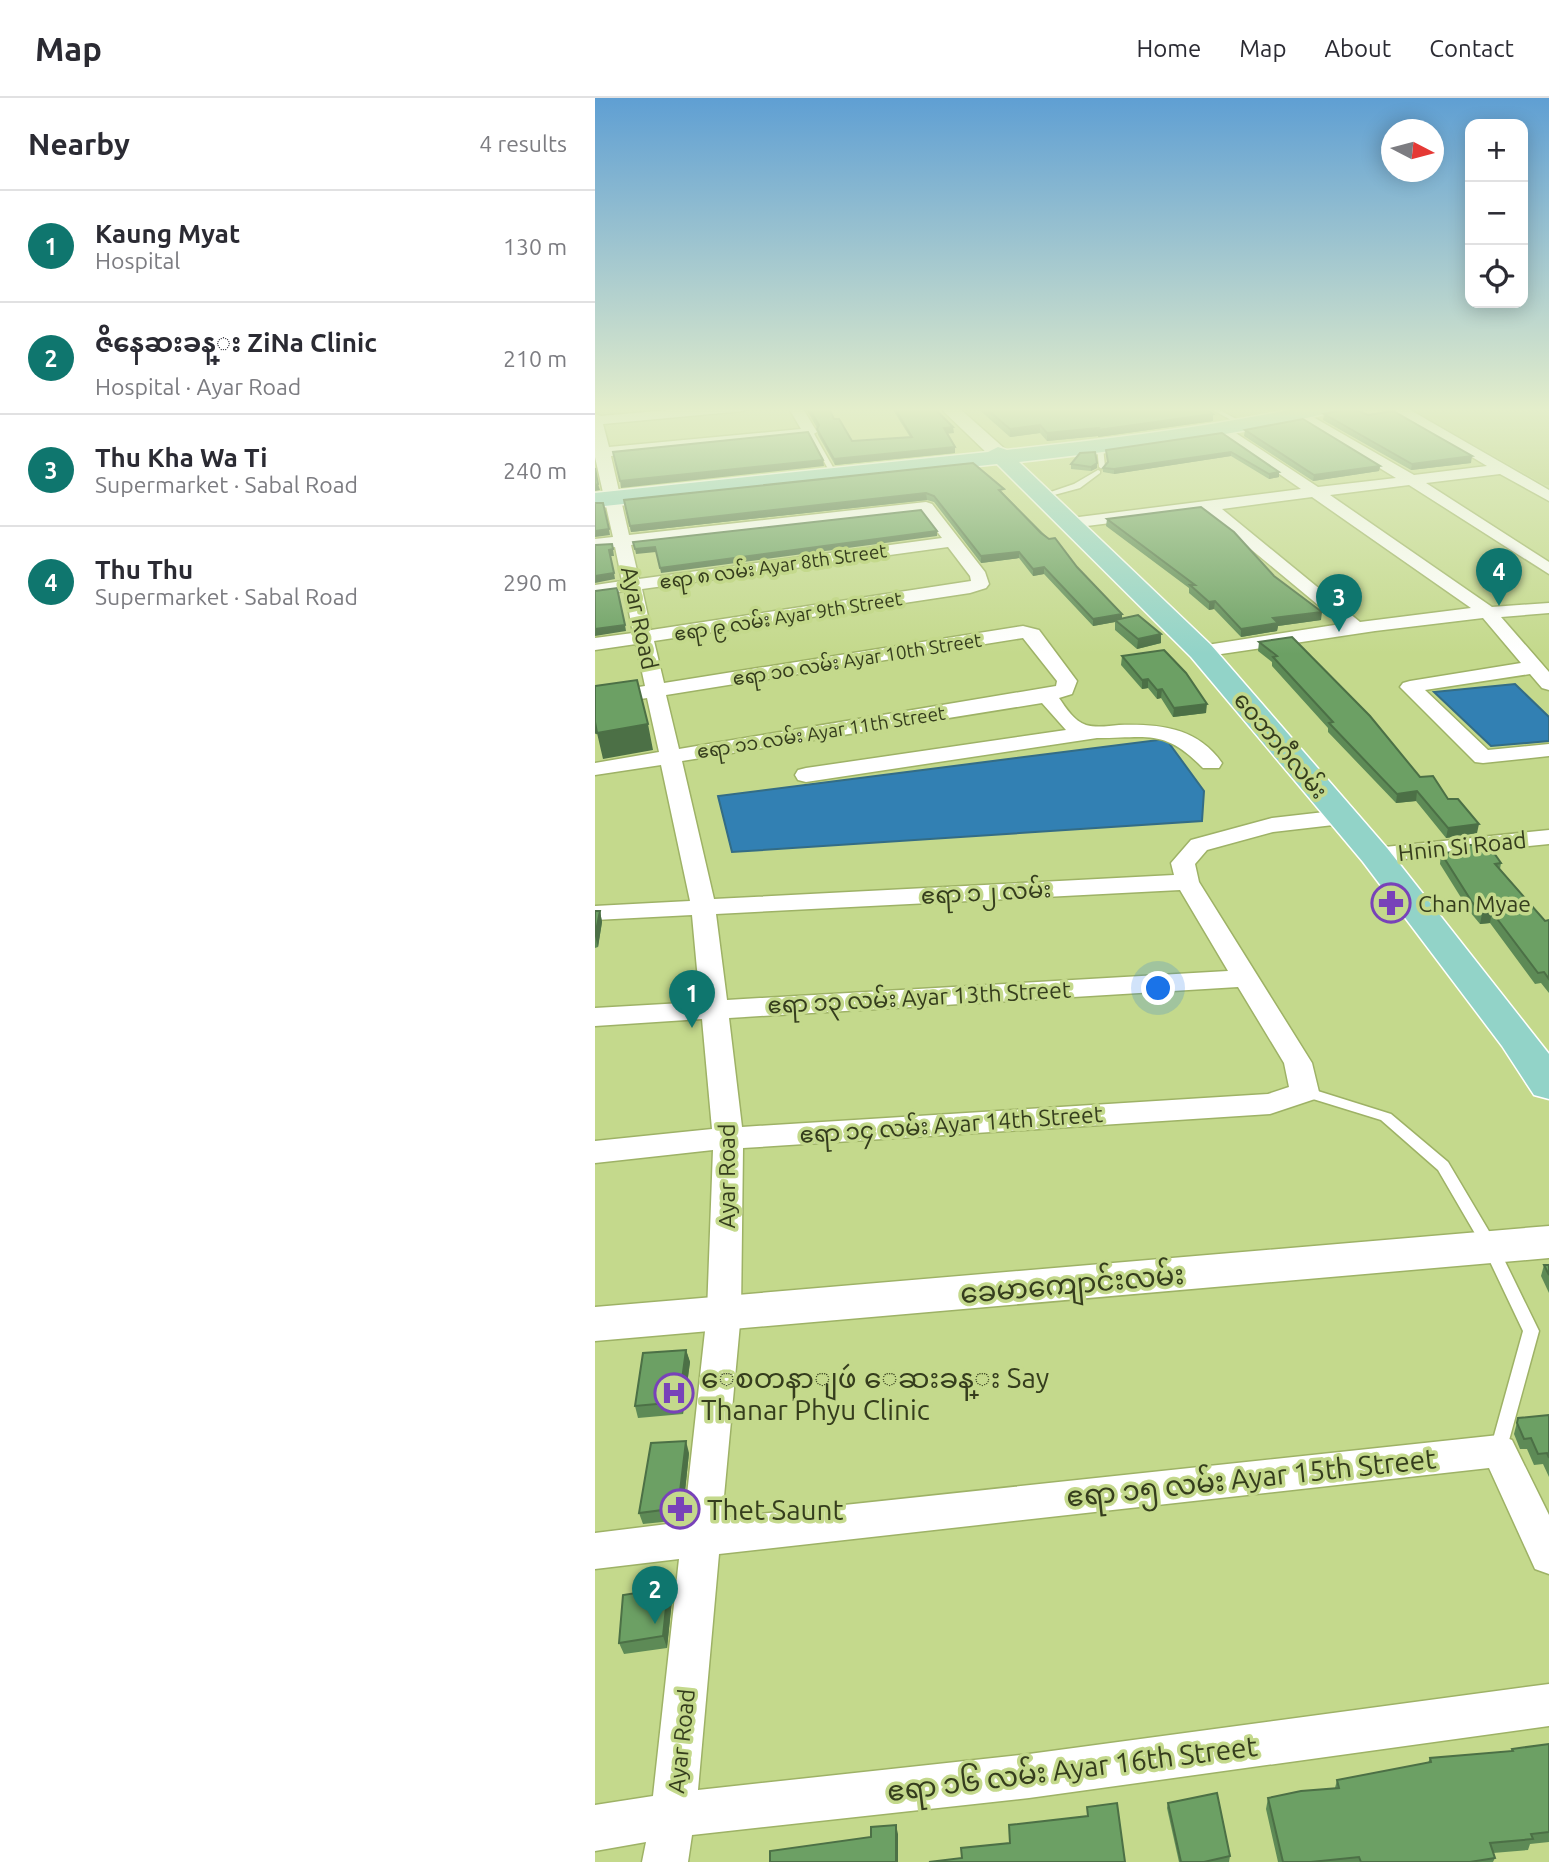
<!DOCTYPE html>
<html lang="en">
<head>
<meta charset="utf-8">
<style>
  body { margin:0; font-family:Ubuntu,"Noto Sans Myanmar",sans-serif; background:#f7f7f7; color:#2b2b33 }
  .controls { position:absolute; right:21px; top:21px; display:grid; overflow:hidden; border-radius:14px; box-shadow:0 4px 18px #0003 }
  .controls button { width:63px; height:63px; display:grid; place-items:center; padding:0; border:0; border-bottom:2px solid #e1e1e2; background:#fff; color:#2b2b33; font:35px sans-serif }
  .compass { position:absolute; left:786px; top:21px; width:63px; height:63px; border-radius:50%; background:#fff; box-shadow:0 4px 18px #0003; rotate:96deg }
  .you { position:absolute; left:564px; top:891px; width:24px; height:24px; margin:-18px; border:5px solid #fff; border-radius:50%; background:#1a73e8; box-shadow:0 0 0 10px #1a73e833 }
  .badge { display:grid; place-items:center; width:46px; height:46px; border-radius:50%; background:#0f766e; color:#fff; font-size:23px; font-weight:700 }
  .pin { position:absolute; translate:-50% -58px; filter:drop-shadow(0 2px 4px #0008) }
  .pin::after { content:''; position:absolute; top:37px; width:24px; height:21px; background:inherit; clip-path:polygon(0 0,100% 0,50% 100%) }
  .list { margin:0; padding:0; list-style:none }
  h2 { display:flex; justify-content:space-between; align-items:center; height:91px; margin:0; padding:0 28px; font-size:30px }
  h2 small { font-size:23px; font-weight:400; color:#7c7c81 }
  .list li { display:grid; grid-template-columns:46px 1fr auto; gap:21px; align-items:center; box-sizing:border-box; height:112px; padding:0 28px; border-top:2px solid #e1e1e2 }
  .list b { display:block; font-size:26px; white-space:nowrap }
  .list p { margin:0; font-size:23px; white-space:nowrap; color:#7c7c81 }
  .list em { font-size:23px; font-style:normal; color:#7c7c81 }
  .icon { flex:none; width:38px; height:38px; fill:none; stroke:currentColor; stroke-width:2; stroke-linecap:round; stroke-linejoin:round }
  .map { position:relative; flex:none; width:954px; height:1764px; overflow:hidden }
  header { display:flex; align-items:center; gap:42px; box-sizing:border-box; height:98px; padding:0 35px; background:#fff; border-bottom:2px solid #e1e1e2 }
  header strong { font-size:33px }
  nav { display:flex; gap:38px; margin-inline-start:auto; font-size:24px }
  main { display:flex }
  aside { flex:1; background:#fff }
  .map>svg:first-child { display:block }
</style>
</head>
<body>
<header>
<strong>Map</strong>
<nav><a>Home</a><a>Map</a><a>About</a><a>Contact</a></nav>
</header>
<main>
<aside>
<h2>Nearby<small>4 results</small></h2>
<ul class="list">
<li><span class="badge">1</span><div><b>Kaung Myat</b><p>Hospital</p></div><em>130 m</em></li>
<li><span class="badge">2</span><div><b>ဇိနေဆးခန္း ZiNa Clinic</b><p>Hospital · Ayar Road</p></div><em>210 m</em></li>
<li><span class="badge">3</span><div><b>Thu Kha Wa Ti</b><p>Supermarket · Sabal Road</p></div><em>240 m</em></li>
<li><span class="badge">4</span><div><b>Thu Thu</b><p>Supermarket · Sabal Road</p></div><em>290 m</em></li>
</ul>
</aside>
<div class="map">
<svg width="954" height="1764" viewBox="0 0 954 1764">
  <rect width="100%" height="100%" fill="#c4d98c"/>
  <!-- built -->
  <polygon fill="#b8ce79" points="812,309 954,310 954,387 950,387"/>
  <!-- water -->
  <g fill="#3280b3" stroke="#336c86" stroke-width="2">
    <polygon points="920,586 954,619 954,643 896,648 839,594"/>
    <polygon points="571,641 609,693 607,723 137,754 123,698"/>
  </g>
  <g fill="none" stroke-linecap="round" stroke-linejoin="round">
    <!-- service casing -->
    <g stroke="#9eb266" stroke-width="3">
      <g id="service">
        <polygon points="612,309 619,309 643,322 638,323"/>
        <polygon points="213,333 218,334 239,371 238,372 233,371"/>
        <polygon points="505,347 508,349 510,369 507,371 504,369 502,349"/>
        <polygon points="503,372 505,373 505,375 485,390 448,400 444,398 479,386"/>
        <polygon points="710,989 796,1016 853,1064 901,1145 944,1233 910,1357 904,1360 898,1357 895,1352 928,1233 889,1151 843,1072 786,1022 705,997 703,994 705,991"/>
      </g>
    </g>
    <!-- minor casing -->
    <g stroke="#9eb266" stroke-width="3">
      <g id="minor">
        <path d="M108 309H155L148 313 8 326 14 349 206 331 193 309H207L222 334 215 338 16 358 34 437 331 404 337 406 390 474 394 486 391 490 375 495 59 543 69 585 428 528 444 532 482 583 477 596 464 600C471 610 479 623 491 627 501 630 514 628 524 627 564 626 602 629 627 665L624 670H608C569 630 553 640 502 640L211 684 203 682 200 677 203 672 211 670 471 632 447 605 87 663 119 801 579 777 576 765 596 742 677 720 747 712 755 714 758 719 755 724 747 726 678 734 612 752 600 766 604 784 717 965 724 994 720 1001 675 1016 148 1050 146 1215 127 1420 904 1337 917 1342 954 1417V1476L940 1471 894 1370 124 1456 103 1692 434 1656 954 1586V1628L434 1700 97 1737 93 1764H47L51 1744 0 1753V1707L58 1698 84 1461 0 1471V1435L89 1424 112 1215 118 1052 0 1065V1043L117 1031 107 921 0 928V910L105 904 97 817 0 822V808L95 803 66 667 0 677V665L64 654 52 600 0 608V596L50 588 41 546 0 552V540L38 535 30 493 0 497V487L27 483 20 449 0 451V441L18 439 0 359V316L6 318ZM327 414 347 440 44 481 36 447ZM353 449 375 478 376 483 56 532 47 491ZM428 540 462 583 461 588 84 651 71 597ZM585 792 633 873 132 902 121 816ZM643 889 689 965 694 989 673 996 147 1029 134 920Z"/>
        <path d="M794 309H810L954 392V403L905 376 831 385 954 464V476L814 387 735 397 897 509 954 505V515L906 519 954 574V592L947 590 935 576 830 592 893 652 954 646V658L888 665 880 664 805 589 808 585 815 583 926 565 888 520 780 533 606 559 599 557 597 553 599 549 746 526 610 413 476 430 468 425 476 420 706 391 625 335 623 332 630 328 723 389 801 380 701 319 699 316 706 312 819 377 892 368ZM717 399 876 510 765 524 627 411Z"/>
        <polygon points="954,732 954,746 780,764 772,762 768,757 772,752 780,750"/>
      </g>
    </g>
    <!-- tertiary casing -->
    <g stroke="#9eb266" stroke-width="3">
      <g id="tertiary">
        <polygon points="344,309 363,309 410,351 412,355 410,359 396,359"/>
        <polygon points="954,1128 954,1160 0,1243 0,1209"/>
      </g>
    </g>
    <!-- primary casing -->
    <g stroke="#fff" stroke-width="3">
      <path id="primary" d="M708 309H744L741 313C636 339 531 352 424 364L616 547 792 750 954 956V1001L939 997 907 948 768 764 596 559 402 366 0 409V395L393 354 403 349 412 352C512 341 610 330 708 309Z"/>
    </g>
    <!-- service -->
    <use href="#service" fill="#fff" fill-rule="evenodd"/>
    <!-- minor -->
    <use href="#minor" fill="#fff" fill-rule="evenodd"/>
    <!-- tertiary -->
    <use href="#tertiary" fill="#fff" fill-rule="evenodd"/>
    <!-- primary -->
    <use href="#primary" fill="#92d3c8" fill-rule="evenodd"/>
  </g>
  <!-- wall -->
  <g fill="#5d8a56">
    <polygon points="210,309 233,309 239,321 257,343 315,339 298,312 295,309 322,309 325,312 359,335 352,335 360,349 360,355 240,367 223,337 222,330"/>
    <polygon points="381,309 608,309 618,316 618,323 503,339 503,338 452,343 445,335 415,339"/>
    <polygon points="729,316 876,365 816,372 728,322"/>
    <polygon points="650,332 785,368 784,373 718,383 649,338"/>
    <polygon points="627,335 684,374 684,379 674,381 636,358 519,376 508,374 508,370 512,365"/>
    <polygon points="378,365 482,469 527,521 566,536 566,545 542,551 520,532 520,524 498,528 449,476 438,478 424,460 386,465 339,404 332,402 36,434 29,402"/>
    <polygon points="502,365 502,370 496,373 476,371 476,366"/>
    <polygon points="512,421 679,478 726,522 683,528 682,533 646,539 619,511 614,512 594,495 594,490 511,428"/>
    <polygon points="664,544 825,679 853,701 882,735 851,740 821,703 801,705 733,634 733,630 677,568 677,564 663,553"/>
    <polygon points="527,558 611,615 578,619 566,600 562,601 553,590 547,591 526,567"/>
    <polygon points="867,748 906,765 905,771 950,823 954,822 954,895 946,885 940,886 895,825 885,826 875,814 845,766 846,755 866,754"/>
    <polygon points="0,813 5,813 7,824 3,849 0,850"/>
    <polygon points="949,1167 954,1167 954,1195 946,1178"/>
    <polygon points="91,1252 95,1264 88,1316 43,1320 40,1308"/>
    <polygon points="954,1317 954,1379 948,1366 939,1367 932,1351 925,1351 919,1336 923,1320"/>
    <polygon points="94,1355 87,1422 48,1426 44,1415"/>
    <polygon points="77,1502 72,1550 29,1556 24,1545"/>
    <polygon points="954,1647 954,1744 935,1746 933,1752 898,1755 900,1760 898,1764 683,1764 671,1711 673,1700 740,1690 742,1682 833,1665 835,1660 916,1653 917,1651"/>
    <polygon points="573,1705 635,1758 634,1764 584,1764 572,1710"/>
  </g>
  <!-- shaded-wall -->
  <g fill="#4c7046">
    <polygon points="618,316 618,323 503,339 503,338 452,343 452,335"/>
    <polygon points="445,327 445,335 415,339 415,331"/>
    <polygon points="358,329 359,335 350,336 349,330"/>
    <polygon points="360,349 360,355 240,367 239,361"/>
    <polygon points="636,354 636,358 519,376 519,371"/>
    <polygon points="877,358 876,365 816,372 817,366"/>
    <polygon points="228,362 229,368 26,390 25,383"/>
    <polygon points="502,365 502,370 496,373 496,369"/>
    <polygon points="785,368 784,373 718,383 719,377"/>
    <polygon points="684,374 684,379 674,381 674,376"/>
    <polygon points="3,386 5,392 0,393 0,387"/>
    <polygon points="331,395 332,402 36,434 35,428"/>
    <polygon points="14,431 15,437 0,439 0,433"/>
    <polygon points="342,433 342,438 66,475 65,470"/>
    <polygon points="60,449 61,454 41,456 40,451"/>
    <polygon points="18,451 19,458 15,458 14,452"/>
    <polygon points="424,454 424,460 386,465 386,458"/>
    <polygon points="449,469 449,476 438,478 438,471"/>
    <polygon points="19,475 20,481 0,485 0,478"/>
    <polygon points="620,503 619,511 614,512 614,504"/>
    <polygon points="727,514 726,522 683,528 682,533 646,539 646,531 678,520"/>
    <polygon points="527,516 527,523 520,522 520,524 498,528 498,521"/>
    <polygon points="30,527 31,533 0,538 0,531"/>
    <polygon points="566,536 566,545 542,551 543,541"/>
    <polygon points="553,581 553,590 547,591 547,582"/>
    <polygon points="567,591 566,600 562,601 562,592"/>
    <polygon points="612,606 611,615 578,619 579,610"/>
    <polygon points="0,620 53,626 58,652 8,661 2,635 0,636"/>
    <polygon points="822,693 821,703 801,705 802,696"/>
    <polygon points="884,726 882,735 851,740 853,730"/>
    <polygon points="5,813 7,824 3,849 0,838"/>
    <polygon points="897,814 895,825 885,826 887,816"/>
    <polygon points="91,1252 95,1264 88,1316 84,1304"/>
    <polygon points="91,1343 94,1355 87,1422 83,1410"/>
    <polygon points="73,1490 77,1502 72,1550 68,1538"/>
    <polygon points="301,1727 303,1736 303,1764 301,1764"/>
  </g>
  <!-- building -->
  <g fill="#6ca064" stroke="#4c7046" stroke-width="2">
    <polygon points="213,309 233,309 239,321 244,321 257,343 317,339 299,309 322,309 325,312 340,311 358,329 349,330 360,349 239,361 222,331 224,327"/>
    <polygon points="389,309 608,309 618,316 503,332 504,330 452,335 445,327 415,331"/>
    <polygon points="756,310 773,317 798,313 877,358 817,366 729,316"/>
    <polygon points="708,321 785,368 719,377 650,332"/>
    <polygon points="213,334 228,362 25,383 18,354"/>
    <polygon points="627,335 684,374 674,376 636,354 519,371 508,370 513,364 511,352"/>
    <polygon points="500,354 502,365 496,369 476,366 485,355"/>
    <polygon points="378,365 409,391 404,392 446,435 454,441 460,440 482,469 527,516 498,521 449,469 438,471 424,454 386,458 339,398 331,395 35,428 29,402"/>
    <polygon points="0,370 3,386 0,387"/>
    <polygon points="0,405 8,405 14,431 0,433"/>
    <polygon points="606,409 639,434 679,478 727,514 678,520 683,525 646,531 620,503 614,504 595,487 600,487 512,421"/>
    <polygon points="326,412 342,433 65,470 60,449 40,451 38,444"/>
    <polygon points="17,446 18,451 14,452 19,475 0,478 0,447"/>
    <polygon points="22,490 30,527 0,531 0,493"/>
    <polygon points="543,517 566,536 543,541 520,522"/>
    <polygon points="697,539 775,618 825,679 838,678 853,701 863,701 884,726 853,730 822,693 802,696 734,625 738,624 678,559 682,558 664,544"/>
    <polygon points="569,552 591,575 612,606 579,610 567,591 562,592 553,581 547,582 527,558"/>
    <polygon points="42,582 53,626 2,635 0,624 0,588"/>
    <polygon points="892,745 906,765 900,766 950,823 954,822 954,881 949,874 943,875 897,814 887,816 877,804 846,755 872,753 867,748"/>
    <polygon points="0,813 5,813 0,838"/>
    <polygon points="949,1167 954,1167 954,1177"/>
    <polygon points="91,1252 84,1304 40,1308 48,1255"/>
    <polygon points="954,1317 954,1360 952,1355 943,1356 936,1340 929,1341 922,1325 923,1320"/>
    <polygon points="91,1343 83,1410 44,1415 56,1345"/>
    <polygon points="73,1490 68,1538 24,1545 28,1497"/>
    <polygon points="954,1646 954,1734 936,1736 938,1741 895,1745 900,1760 875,1764 766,1764 764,1759 716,1764 688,1764 673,1700 706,1693 744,1690 742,1682 836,1664 835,1660 918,1653 917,1651"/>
    <polygon points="622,1695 635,1758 609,1764 586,1764 573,1705"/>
    <polygon points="522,1705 530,1764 334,1764 367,1760 366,1750 415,1745 414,1727 493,1718 492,1709"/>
    <polygon points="301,1727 301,1764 175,1764 175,1753 276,1739 276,1729"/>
  </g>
  <!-- sky -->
  <linearGradient id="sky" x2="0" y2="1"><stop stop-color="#5f9fd3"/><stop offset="0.56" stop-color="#e4eecb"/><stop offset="1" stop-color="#e4eecb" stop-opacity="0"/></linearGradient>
  <rect width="954" height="556" fill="url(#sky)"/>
  <!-- icons -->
  <defs>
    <g id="pharmacy-ring" transform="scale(2.0125)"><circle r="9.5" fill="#c4d98c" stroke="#7842b9" stroke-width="1.5"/><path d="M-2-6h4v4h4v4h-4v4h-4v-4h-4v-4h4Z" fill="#7842b9"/></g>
    <g id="hospital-ring" transform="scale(2.0125)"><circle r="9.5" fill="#c4d98c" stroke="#7842b9" stroke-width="1.5"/><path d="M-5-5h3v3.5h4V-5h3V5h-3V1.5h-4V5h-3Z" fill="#7842b9"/></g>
  </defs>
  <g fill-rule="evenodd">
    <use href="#pharmacy-ring" x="796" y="805"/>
    <use href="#hospital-ring" x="79" y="1295"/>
    <use href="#pharmacy-ring" x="85" y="1411"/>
  </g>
  <g text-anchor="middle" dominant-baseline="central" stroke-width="7" stroke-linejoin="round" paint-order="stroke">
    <!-- far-street labels -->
    <g font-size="19" fill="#353d1d" stroke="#c4d98c">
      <text transform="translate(178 468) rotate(-8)">ဧရာ ၈ လမ်း Ayar 8th Street</text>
      <text transform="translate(193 518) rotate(-9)">ဧရာ ၉ လမ်း Ayar 9th Street</text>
      <text transform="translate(262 561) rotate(-9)">ဧရာ ၁၀ လမ်း Ayar 10th Street</text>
      <text transform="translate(226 634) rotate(-9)">ဧရာ ၁၁ လမ်း Ayar 11th Street</text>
    </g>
    <!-- street labels -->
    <g font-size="23" fill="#353d1d" stroke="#c4d98c">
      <text transform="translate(45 520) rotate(78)">Ayar Road</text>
      <text transform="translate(686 647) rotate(50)">ဝေဘာဂီလမ်း</text>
      <text transform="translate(867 748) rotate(-6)">Hnin Si Road</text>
      <text transform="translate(391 794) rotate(-3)">ဧရာ ၁၂ လမ်း</text>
      <text transform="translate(324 899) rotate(-3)">ဧရာ ၁၃ လမ်း Ayar 13th Street</text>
      <text transform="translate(356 1026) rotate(-4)">ဧရာ ၁၄ လမ်း Ayar 14th Street</text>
      <text transform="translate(131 1078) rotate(-90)">Ayar Road</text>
      <text transform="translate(86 1643) rotate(-84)">Ayar Road</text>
    </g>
    <!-- poi labels -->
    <g font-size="23" fill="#353d1d" stroke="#c4d98c" text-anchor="start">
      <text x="823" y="805">Chan Myae</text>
    </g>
    <!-- near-street labels -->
    <g font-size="28" fill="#353d1d" stroke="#c4d98c">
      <text transform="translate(477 1185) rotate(-5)">ခေမာကျောင်းလမ်း</text>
      <text transform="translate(656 1379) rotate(-6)">ဧရာ ၁၅ လမ်း Ayar 15th Street</text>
      <text transform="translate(477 1670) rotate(-7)">ဧရာ ၁၆ လမ်း Ayar 16th Street</text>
    </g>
    <!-- near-poi labels -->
    <g font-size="28" fill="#353d1d" stroke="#c4d98c" text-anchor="start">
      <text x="106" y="1279">ေစတနာျဖဴ ေဆးခန္း Say<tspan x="106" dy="32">Thanar Phyu Clinic</tspan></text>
      <text x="112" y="1411">Thet Saunt</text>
    </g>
  </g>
</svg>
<div class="controls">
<button>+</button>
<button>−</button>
<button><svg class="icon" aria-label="locate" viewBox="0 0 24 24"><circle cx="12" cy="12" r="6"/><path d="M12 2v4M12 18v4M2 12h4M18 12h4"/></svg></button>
</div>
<svg class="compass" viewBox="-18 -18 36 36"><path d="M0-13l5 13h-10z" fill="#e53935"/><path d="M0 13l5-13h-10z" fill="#7c7c81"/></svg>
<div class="you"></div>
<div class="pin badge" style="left:97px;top:930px">1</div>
<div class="pin badge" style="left:60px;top:1526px">2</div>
<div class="pin badge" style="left:744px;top:534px">3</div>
<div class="pin badge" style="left:904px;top:508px">4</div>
</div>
</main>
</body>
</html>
